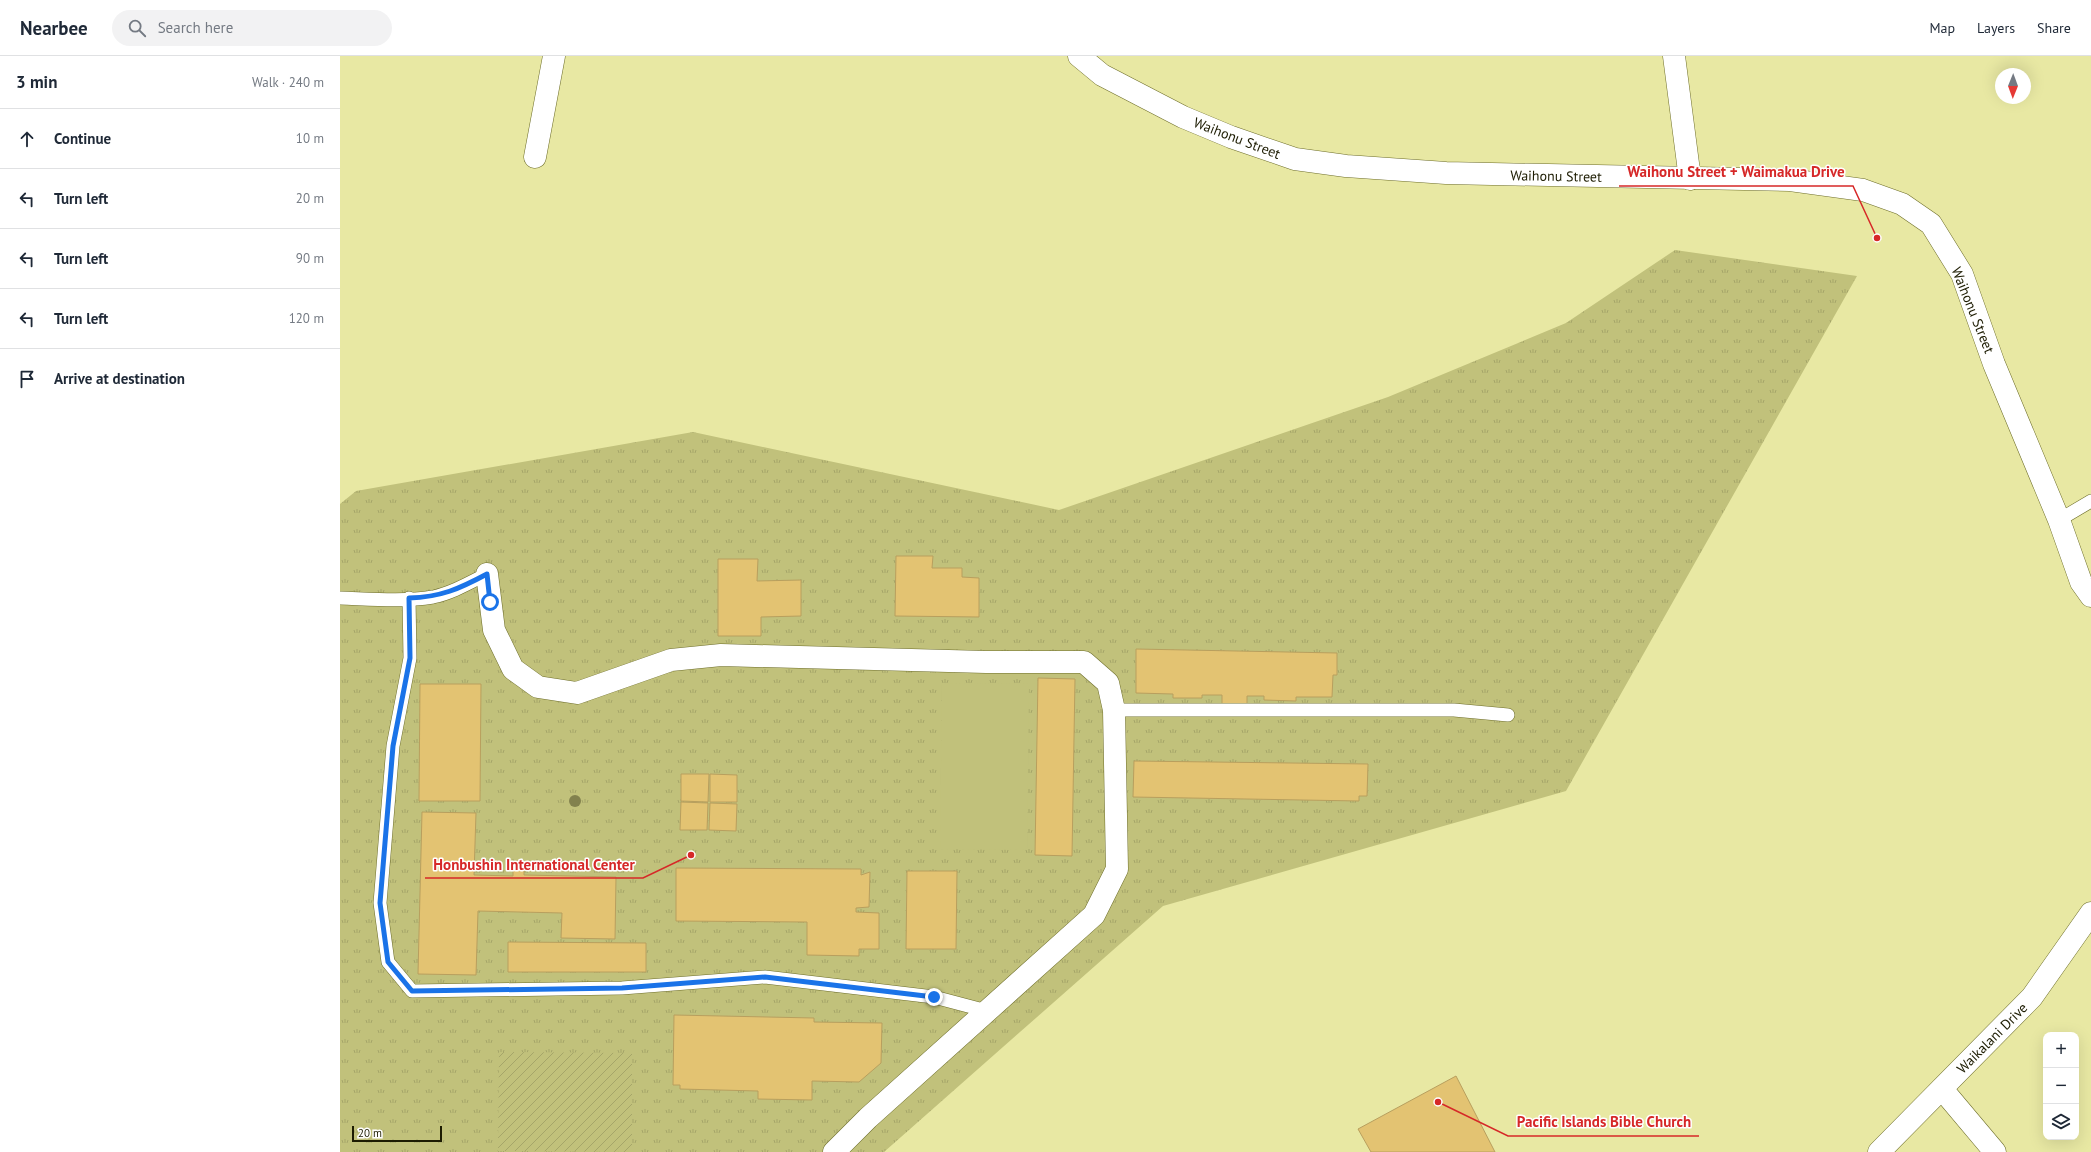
<!DOCTYPE html>
<html lang="en">
<head>
<meta charset="utf-8">
<style>
  body { margin:0; font-family:"PT Sans",sans-serif; background:#f2f2f3; color:#1f2937 }
  .controls { position:absolute; right:12px; bottom:12px; display:grid; overflow:hidden; border-radius:8px; box-shadow:0 4px 16px #0002 }
  .controls button { width:36px; height:36px; display:grid; place-items:center; padding:0; border:0; border-bottom:1px solid #e0e1e3; background:#fff; color:#1f2937; font:20px sans-serif }
  .compass { position:absolute; left:1655px; top:12px; width:36px; height:36px; border-radius:50%; background:#fff; box-shadow:0 4px 16px #0002; rotate:181deg }
  .scale { position:absolute; left:12px; bottom:10px; width:90px; box-sizing:border-box; padding-left:4px; border:2px solid #1d1c02; border-top:0; font-size:11px; line-height:14px; white-space:nowrap; color:#1d1c02; -webkit-text-stroke:3px #fff; paint-order:stroke }
  .stop { position:absolute; width:12px; height:12px; margin:-9px; border:3px solid #1a73e8; border-radius:50%; background:#fff }
  .stop.end { background:#1a73e8; border-color:#fff; box-shadow:0 1px 4px #0008 }
  .list { margin:0; padding:0; list-style:none }
  h2 { display:flex; justify-content:space-between; align-items:center; height:52px; margin:0; padding:0 16px; font-size:17px }
  h2 small { font-size:13px; font-weight:400; color:#747a83 }
  .list li { display:grid; grid-template-columns:26px 1fr auto; gap:12px; align-items:center; box-sizing:border-box; height:60px; padding:0 16px; border-top:1px solid #e0e1e3 }
  .list b { display:block; font-size:15px; white-space:nowrap }
  .list em { font-size:13px; font-style:normal; color:#747a83 }
  .icon { flex:none; width:22px; height:22px; fill:none; stroke:currentColor; stroke-width:2; stroke-linecap:round; stroke-linejoin:round }
  .map { position:relative; flex:none; width:1751px; height:1096px; overflow:hidden }
  header { display:flex; align-items:center; gap:24px; box-sizing:border-box; height:56px; padding:0 20px; background:#fff; border-bottom:1px solid #e0e1e3 }
  header strong { font-size:19px }
  nav { display:flex; gap:22px; margin-inline-start:auto; font-size:14px }
  .search { width:280px; height:36px; background:#f2f2f3; display:flex; align-items:center; gap:10px; box-sizing:border-box; padding:0 14px; border-radius:22px; color:#747a83; font-size:15px }
  main { display:flex }
  aside { flex:1; background:#fff }
  .map>svg:first-child { display:block }
</style>
</head>
<body>
<header>
<strong>Nearbee</strong>
<div class="search"><svg class="icon" aria-label="search" viewBox="0 0 24 24"><circle cx="10" cy="10" r="6"/><path d="M15 15l6 6"/></svg>Search here</div>
<nav><a>Map</a><a>Layers</a><a>Share</a></nav>
</header>
<main>
<aside>
<h2>3 min<small>Walk · 240 m</small></h2>
<ul class="list">
<li><svg class="icon" aria-label="ahead" viewBox="0 0 24 24"><path d="M12 20V5M6 11l6-6 6 6"/></svg><div><b>Continue</b></div><em>10 m</em></li>
<li><svg class="icon" aria-label="left" viewBox="0 0 24 24"><path d="M17 20v-9H6M10 6l-5 5 5 5"/></svg><div><b>Turn left</b></div><em>20 m</em></li>
<li><svg class="icon" aria-label="left" viewBox="0 0 24 24"><path d="M17 20v-9H6M10 6l-5 5 5 5"/></svg><div><b>Turn left</b></div><em>90 m</em></li>
<li><svg class="icon" aria-label="left" viewBox="0 0 24 24"><path d="M17 20v-9H6M10 6l-5 5 5 5"/></svg><div><b>Turn left</b></div><em>120 m</em></li>
<li><svg class="icon" aria-label="arrive" viewBox="0 0 24 24"><path d="M6 21V4h12l-3 4 3 4H6"/></svg><div><b>Arrive at destination</b></div></li>
</ul>
</aside>
<div class="map">
<svg width="1751" height="1096" viewBox="0 0 1751 1096">
  <defs>
    <pattern id="grass-tufts" width="24" height="20" patternUnits="userSpaceOnUse"><rect width="24" height="20" fill="#c1c17b"/><path d="M3 7l-1-3M5 7V3M7 7l1-3M15 17l-1-3M17 17v-4M19 17l1-3" fill="none" stroke="#a5a569"/></pattern>
    <pattern id="garden-furrows" width="10" height="10" patternUnits="userSpaceOnUse"><rect width="10" height="10" fill="#c1c17b"/><path d="M-1 1l2-2M0 10L10 0M9 11l2-2" fill="none" stroke="#a5a569"/></pattern>
  </defs>
  <rect width="100%" height="100%" fill="#e8e8a3"/>
  <!-- grass -->
  <polygon fill="url(#grass-tufts)" points="1335,194 1517,220 1226,735 823,850 544,1096 0,1096 0,448 16,435 353,376 719,454 1048,341 1226,267"/>
  <!-- garden -->
  <polygon fill="url(#garden-furrows)" points="159,996 292,997 292,1096 158,1095"/>
  <!-- pitch -->
  <polygon fill="#c1c17b" points="602,627 689,628 687,794 600,793"/>
  <!-- building -->
  <g fill="#e3c372" stroke="#b89f5e">
    <polygon points="556,500 593,500 592,512 622,512 622,521 639,522 639,561 555,560"/>
    <polygon points="378,503 418,503 417,525 461,524 461,560 421,561 421,580 378,580"/>
    <polygon points="796,593 997,597 997,619 993,619 992,641 956,641 956,645 924,644 924,640 907,640 907,650 882,649 882,639 862,639 862,642 833,642 833,638 796,637"/>
    <polygon points="698,622 735,623 732,800 695,799"/>
    <polygon points="80,628 141,628 140,745 79,745"/>
    <polygon points="794,705 1028,708 1027,740 1019,740 1019,745 793,741"/>
    <polygon points="341,718 369,718 368,746 341,745"/>
    <polygon points="370,718 397,719 397,746 370,746"/>
    <polygon points="341,746 368,747 367,774 340,774"/>
    <polygon points="370,747 397,748 396,775 369,774"/>
    <polygon points="82,756 136,757 134,819 173,820 173,813 184,813 184,819 276,821 275,883 221,882 222,857 138,855 136,919 78,918"/>
    <polygon points="336,812 521,813 521,819 530,816 529,851 516,852 516,856 539,857 539,893 519,893 519,900 467,899 467,866 336,865"/>
    <polygon points="567,815 617,815 616,893 566,893"/>
    <polygon points="168,886 306,887 306,916 168,916"/>
    <polygon points="334,959 474,962 474,966 542,967 541,1007 519,1026 472,1025 472,1044 418,1043 418,1035 340,1033 340,1029 333,1029"/>
    <polygon points="1116,1020 1155,1096 1031,1096 1018,1073"/>
  </g>
  <g fill="none" stroke-linecap="round" stroke-linejoin="round">
    <!-- service casing -->
    <g stroke="#6e6e2a" stroke-width="14">
      <g id="service">
        <polyline points="1719,464 1751,445"/>
        <path d="M0 542C30 543 63 546 93 541 112 537 129 527 147 518"/>
        <polyline points="69,542 70,602 53,690 40,847 48,906 72,935 282,932 425,921 594,941 647,955"/>
        <polyline points="774,654 1114,654 1168,659"/>
      </g>
    </g>
    <!-- minor casing -->
    <g stroke="#6e6e2a" stroke-width="23">
      <g id="minor">
        <polyline points="739,0 762,19 843,61 891,81 955,103 1006,110 1106,117 1450,124 1523,134 1562,148 1591,168 1622,218 1654,308 1719,464 1741,526 1751,540"/>
        <polyline points="1334,0 1350,123"/>
        <polyline points="195,101 214,0"/>
        <polyline points="147,518 154,574 173,613 198,631 237,637 331,604 381,599 646,606 744,606 768,627 774,654 777,813 754,859 528,1062 494,1096"/>
        <polyline points="1602,1033 1655,1096"/>
        <polyline points="1539,1096 1692,941 1751,857"/>
      </g>
    </g>
    <!-- service -->
    <use href="#service" stroke="#fff" stroke-width="13"/>
    <!-- minor -->
    <use href="#minor" stroke="#fff" stroke-width="22"/>
  </g>
  <!-- trees -->
  <circle fill="#82814e" cx="235" cy="745" r="6"/>
  <g fill="none" stroke-linecap="round" stroke-linejoin="round">
    <!-- route -->
    <path stroke="#1a73e8" stroke-width="5" d="M150 546 147 518C119 533 101 541 69 542L70 602 53 690 40 847 48 906 72 935 282 932 425 921 594 941"/>
  </g>
  <g text-anchor="middle" dominant-baseline="central" stroke-width="3" stroke-linejoin="round" paint-order="stroke">
    <!-- street labels -->
    <g font-size="14" fill="#1d1c02" stroke="#fff">
      <text transform="translate(897 82) rotate(21)">Waihonu Street</text>
      <text transform="translate(1216 120) rotate(1)">Waihonu Street</text>
      <text transform="translate(1633 254) rotate(68)">Waihonu Street</text>
      <text transform="translate(1652 982) rotate(-45)">Waikalani Drive</text>
    </g>
  </g>
  <!-- callouts -->
  <path fill="none" stroke="#d62828" stroke-width="1.5" d="M1537 182L1513 130H1279M351 799L303 822H85M1098 1046L1168 1080H1359"/>
  <g fill="#d62828" stroke="#fff" stroke-width="1.5">
    <circle cx="1537" cy="182" r="4"/>
    <circle cx="351" cy="799" r="4"/>
    <circle cx="1098" cy="1046" r="4"/>
  </g>
  <g font-size="15" text-anchor="middle" font-weight="bold" fill="#d62828" stroke="#fff" stroke-width="3" stroke-linejoin="round" paint-order="stroke">
    <text x="1396" y="121">Waihonu Street + Waimakua Drive</text>
    <text x="194" y="814">Honbushin International Center</text>
    <text x="1264" y="1071">Pacific Islands Bible Church</text>
  </g>
</svg>
<div class="controls">
<button>+</button>
<button>−</button>
<button><svg class="icon" aria-label="layers" viewBox="0 0 24 24"><path d="M12 4l9 5-9 5-9-5zM3 14l9 5 9-5"/></svg></button>
</div>
<svg class="compass" viewBox="-18 -18 36 36"><path d="M0-13l5 13h-10z" fill="#e53935"/><path d="M0 13l5-13h-10z" fill="#747a83"/></svg>
<div class="scale">20 m</div>
<div class="stop" style="left:150px;top:546px"></div>
<div class="stop end" style="left:594px;top:941px"></div>
</div>
</main>
</body>
</html>
